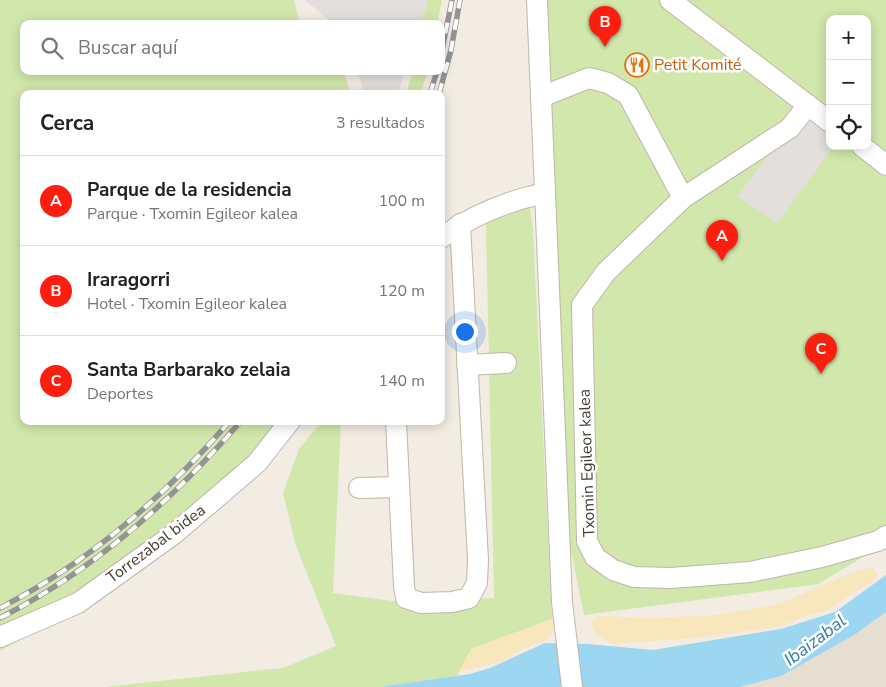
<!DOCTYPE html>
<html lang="es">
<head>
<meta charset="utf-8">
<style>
  body { margin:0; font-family:"Nunito Sans",sans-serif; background:#f6f6f6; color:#222 }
  .controls { position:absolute; right:15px; top:15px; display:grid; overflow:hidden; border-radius:10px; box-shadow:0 2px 12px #0003 }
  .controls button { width:45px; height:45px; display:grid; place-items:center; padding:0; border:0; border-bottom:1px solid #e0e0e0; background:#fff; color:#222; font:25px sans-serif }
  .you { position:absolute; left:464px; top:331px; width:18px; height:18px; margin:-12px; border:4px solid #fff; border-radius:50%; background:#1a73e8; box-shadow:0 0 0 8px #1a73e833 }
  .badge { display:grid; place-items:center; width:32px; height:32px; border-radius:50%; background:#fd1e0f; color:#fff; font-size:16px; font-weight:700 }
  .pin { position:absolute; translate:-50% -41px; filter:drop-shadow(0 1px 2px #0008) }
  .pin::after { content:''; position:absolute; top:26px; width:18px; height:15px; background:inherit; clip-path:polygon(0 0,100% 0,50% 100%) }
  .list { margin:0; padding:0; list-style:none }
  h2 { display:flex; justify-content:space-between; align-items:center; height:65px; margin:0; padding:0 20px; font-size:21px }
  h2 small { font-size:16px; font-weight:400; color:#767676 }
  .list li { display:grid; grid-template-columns:32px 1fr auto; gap:15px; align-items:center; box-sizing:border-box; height:90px; padding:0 20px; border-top:1px solid #e0e0e0 }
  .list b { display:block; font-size:19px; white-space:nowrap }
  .list p { margin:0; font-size:16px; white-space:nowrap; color:#767676 }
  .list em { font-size:16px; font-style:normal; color:#767676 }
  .icon { flex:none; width:28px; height:28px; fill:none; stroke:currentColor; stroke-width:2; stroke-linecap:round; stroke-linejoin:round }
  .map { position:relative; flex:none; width:886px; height:687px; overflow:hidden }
  .search { position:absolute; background:#fff; box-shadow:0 2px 12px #0003; left:20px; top:20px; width:425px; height:55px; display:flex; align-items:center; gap:12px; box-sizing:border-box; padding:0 18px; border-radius:10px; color:#767676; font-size:19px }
  .panel { position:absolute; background:#fff; box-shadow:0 2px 12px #0003; left:20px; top:90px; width:425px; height:335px; border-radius:10px }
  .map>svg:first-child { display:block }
</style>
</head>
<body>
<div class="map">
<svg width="886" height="687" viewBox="0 0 886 687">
  <rect width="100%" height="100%" fill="#f2ece3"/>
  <!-- residential -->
  <polygon fill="#e6ded1" points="886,600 886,687 564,687 712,656"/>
  <!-- green -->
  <g fill="#d1e7ab" fill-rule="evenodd">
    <polygon points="0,0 294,0 299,20 306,24 24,24 24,71 343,71 351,94 24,94 24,421 281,421 236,489 101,593 0,651"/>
    <polygon points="428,0 442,0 437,24 421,24"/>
    <path d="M548 0H886V543L818 584 584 615 569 540 547 4ZM830 19H867V146H830Z"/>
    <polygon points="413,71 428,71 420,94 406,94"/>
    <polygon points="530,207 533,230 552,619 471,649 457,676 379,687 104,687 283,668 336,646 296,546 283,493 299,449 322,421 341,421 333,593 392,601 494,598 486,223"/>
  </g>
  <!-- sand -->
  <g fill="#f8e7bd">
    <polygon points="873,567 878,575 875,580 824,612 813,613 779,627 694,638 612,644 595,633 590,622 599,616 652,618 717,615 779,604 851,573"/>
    <polygon points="552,619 556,628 545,641 521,649 504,661 459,671 471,649"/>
  </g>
  <!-- parking -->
  <g fill="#e2dfdc">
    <polygon points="305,0 428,0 421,24 334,24"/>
    <polygon points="357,71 405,71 398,94 365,94"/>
    <polygon points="801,113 830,135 830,146 834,146 777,223 737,196"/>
  </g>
  <!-- water -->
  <polygon fill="#9dd6f1" points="886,575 886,612 854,635 781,676 739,687 379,687 470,674 490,668 545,643 588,644 653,650 781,629 835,612"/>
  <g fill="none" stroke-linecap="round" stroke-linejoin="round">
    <!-- minor casing -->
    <g stroke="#c0b6a9" stroke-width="22">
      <g id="minor">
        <polyline points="537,0 562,602 572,687"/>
        <polyline points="670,0 830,122"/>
        <polyline points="541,97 589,78 608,83 628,95 683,198"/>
        <polyline points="808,105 790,128 683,198 606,272 582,305 587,541 595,557 613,570 634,577 671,578 750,572 822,557 878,541 886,536"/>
        <polyline points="862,146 886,165"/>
        <path d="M441 238C472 215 507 201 545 193"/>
        <polyline points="467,365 506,363"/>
        <polyline points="396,421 404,586 406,598 421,603 452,602 469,598 477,583 478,560 460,224"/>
        <polyline points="359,488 399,487"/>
        <polyline points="0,637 78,603 174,534 257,463 290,421"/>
      </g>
    </g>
    <!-- minor -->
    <use href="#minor" stroke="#fff" stroke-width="20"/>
    <!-- rail casing -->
    <g stroke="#949494" stroke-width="5.5">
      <g id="rail">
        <polyline points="441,55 452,0"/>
        <polyline points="430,94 437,71"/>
        <polyline points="439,94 451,50 460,0"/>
        <path d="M0 608C88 563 165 496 230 421"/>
        <path d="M0 618C94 570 173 500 241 421"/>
      </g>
    </g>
    <!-- rail -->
    <use href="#rail" stroke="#fff" stroke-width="4" stroke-dasharray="11" stroke-linecap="butt"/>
  </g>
  <!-- icons -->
  <defs>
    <g id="restaurant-ring" transform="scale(1.25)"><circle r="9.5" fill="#fff" stroke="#e8710a" stroke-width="1.5"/><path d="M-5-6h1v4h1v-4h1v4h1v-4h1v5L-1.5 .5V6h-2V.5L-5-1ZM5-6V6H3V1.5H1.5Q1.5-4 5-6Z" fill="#e8710a"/></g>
  </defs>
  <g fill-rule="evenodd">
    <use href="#restaurant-ring" x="637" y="65"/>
  </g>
  <g text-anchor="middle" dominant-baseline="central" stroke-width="5" stroke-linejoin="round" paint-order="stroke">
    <!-- food labels -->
    <g font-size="16" fill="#c56008" stroke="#fff" text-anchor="start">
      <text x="654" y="65">Petit Komité</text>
    </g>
    <!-- street labels -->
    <g font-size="16" fill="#443c33" stroke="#fff">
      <text transform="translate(587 463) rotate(-92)">Txomin Egileor kalea</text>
      <text transform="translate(156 544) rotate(-37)">Torrezabal bidea</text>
    </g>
    <!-- water labels -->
    <g font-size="18" font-style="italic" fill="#2b7ea8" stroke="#fff">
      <text transform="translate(815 640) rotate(-37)">Ibaizabal</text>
    </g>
  </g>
</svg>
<div class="controls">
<button>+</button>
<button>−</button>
<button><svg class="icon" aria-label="locate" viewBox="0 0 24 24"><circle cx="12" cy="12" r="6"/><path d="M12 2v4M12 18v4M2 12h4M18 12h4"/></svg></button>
</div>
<div class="you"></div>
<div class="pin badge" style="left:722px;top:261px">A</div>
<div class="pin badge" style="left:605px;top:47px">B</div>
<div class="pin badge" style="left:821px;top:374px">C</div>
<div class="search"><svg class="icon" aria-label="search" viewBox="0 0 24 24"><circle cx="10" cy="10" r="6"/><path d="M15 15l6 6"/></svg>Buscar aquí</div>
<section class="panel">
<h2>Cerca<small>3 resultados</small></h2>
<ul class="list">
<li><span class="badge">A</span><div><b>Parque de la residencia</b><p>Parque · Txomin Egileor kalea</p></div><em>100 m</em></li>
<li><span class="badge">B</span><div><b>Iraragorri</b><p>Hotel · Txomin Egileor kalea</p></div><em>120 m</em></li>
<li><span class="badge">C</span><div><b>Santa Barbarako zelaia</b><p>Deportes</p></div><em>140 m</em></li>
</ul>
</section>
</div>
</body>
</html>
